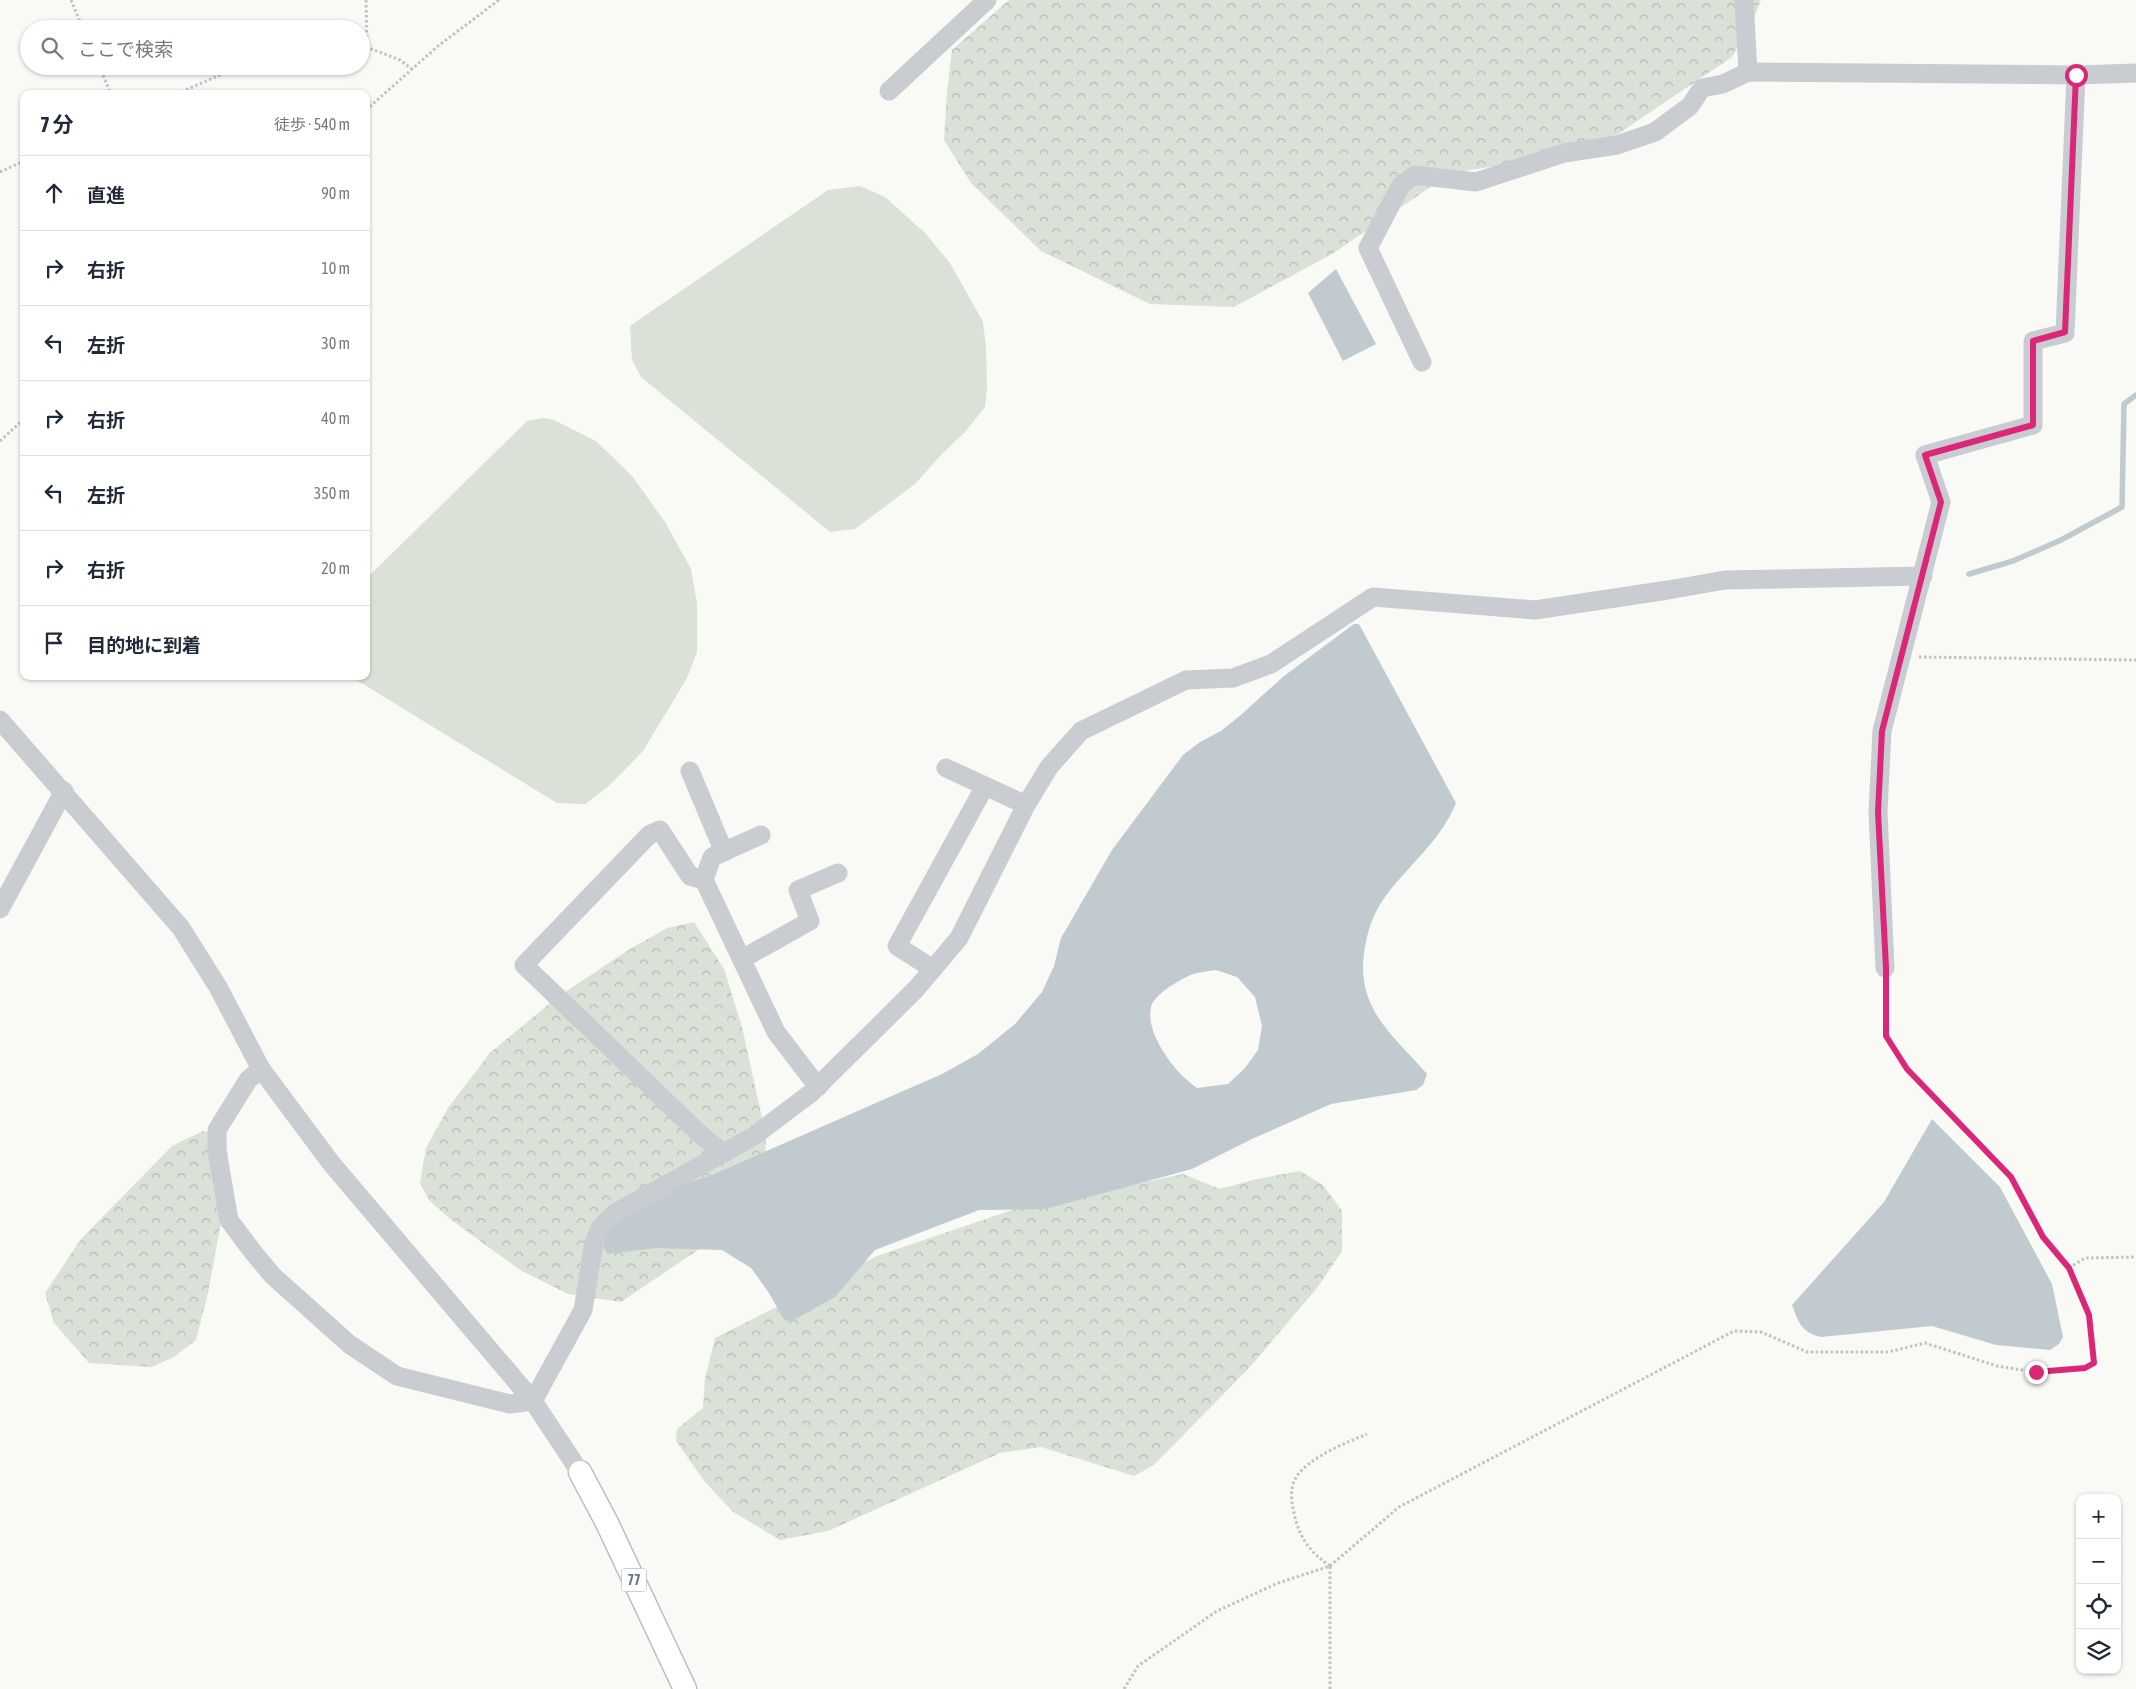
<!DOCTYPE html>
<html lang="ja">
<meta charset="utf-8">
<style>
:root{--surface:#fff;--page:#f6f6f7;--text:#1f2937;--muted:#747a83;--line:#e0e1e3}
body{margin:0;font-family:"Asap Condensed","Noto Sans JP",sans-serif;background:var(--page);color:var(--text)}
.controls{position:absolute;right:15px;bottom:15px;display:grid;overflow:hidden;border-radius:10px;box-shadow:0 1px 4px #0004}
.controls button{width:45px;height:45px;display:grid;place-items:center;padding:0;border:0;border-bottom:1px solid var(--line);background:var(--surface);color:var(--text);font:25px sans-serif}
.stop{position:absolute;width:15px;height:15px;margin:-11px;border:4px solid #db2777;border-radius:50%;background:#fff}
.stop.end{background:#db2777;border-color:#fff;box-shadow:0 1px 5px #0008}
.list{margin:0;padding:0;list-style:none}
h2{display:flex;justify-content:space-between;align-items:center;height:65px;margin:0;padding:0 20px;font-size:21px}
h2 small{font-size:16px;font-weight:400;color:var(--muted)}
.list li{display:grid;grid-template-columns:32px 1fr auto;gap:15px;align-items:center;box-sizing:border-box;height:75px;padding:0 20px;border-top:1px solid var(--line)}
.list b{display:block;font-size:19px;white-space:nowrap}
.list em{font-size:16px;font-style:normal;color:var(--muted)}
.icon{flex:none;width:28px;height:28px;fill:none;stroke:currentColor;stroke-width:2;stroke-linecap:round;stroke-linejoin:round}
.map{position:relative;flex:none;width:2136px;height:1689px;overflow:hidden}
.search{position:absolute;background:var(--surface);box-shadow:0 1px 4px #0004;left:20px;top:20px;width:350px;height:55px;display:flex;align-items:center;gap:12px;box-sizing:border-box;padding:0 18px;border-radius:28px;color:var(--muted);font-size:19px}
.panel{position:absolute;background:var(--surface);box-shadow:0 1px 4px #0004;left:20px;top:90px;width:350px;height:590px;border-radius:10px}
.map>svg:first-child{display:block}
.forest{fill:url(#forest-crowns)}
.pitch{fill:#dae1d7}
.water{fill:#c1cacf;fill-rule:evenodd}
.lines{fill:none;stroke-linecap:round;stroke-linejoin:round}
.stream{stroke:#c1cacf;stroke-width:5.5}
.major-casing{stroke:#babdc2;stroke-width:25}
.path{stroke:#c0c3c5;stroke-width:3;stroke-dasharray:2.5 2.5;stroke-linecap:butt}
.minor{stroke:#c9ccd0;stroke-width:19}
.major{stroke:#fff;stroke-width:22}
.route{stroke:#db2777;stroke-width:6}
.labels{text-anchor:middle;stroke-width:5;stroke-linejoin:round;paint-order:stroke}
.shield{fill:#fff;stroke:#959fac;stroke-width:1}
.shield-label{font-size:14px;font-weight:bold;fill:#677688}
</style>
<div class="map">
<svg width="2136" height="1689" viewBox="0 0 2136 1689">
<defs>
<pattern id="forest-crowns" width="20" height="18" patternUnits="userSpaceOnUse" patternTransform="scale(1.25)"><rect width="20" height="18" fill="#dae1d7"/><path d="M2 6a3 3 0 1 1 6 0M12 15a3 3 0 1 1 6 0" fill="none" stroke="#b5bbb4"/></pattern>
</defs>
<rect width="100%" height="100%" fill="#f9f9f6"/>
<!-- forest -->
<g class="forest">
<polygon points="1009,0 1761,0 1755,15 1732,57 1618,134 1571,154 1451,173 1332,254 1234,307 1150,304 1041,251 971,183 944,140 947,93 952,50"/>
<polygon points="694,922 724,969 742,1027 766,1136 764,1193 717,1237 621,1302 568,1294 520,1270 450,1219 429,1200 420,1183 426,1148 448,1108 490,1053 556,998 630,949 667,928"/>
<polygon points="203,1131 226,1137 229,1178 208,1293 196,1340 174,1357 152,1367 89,1363 54,1323 45,1293 81,1239 172,1146"/>
<polygon points="1300,1171 1323,1185 1342,1211 1342,1251 1317,1288 1249,1368 1154,1465 1134,1476 1041,1447 1000,1453 828,1531 780,1540 732,1511 705,1482 676,1441 677,1429 703,1408 705,1379 715,1338 877,1256 1012,1210 1183,1174 1220,1189 1257,1179"/>
</g>
<!-- pitch -->
<g class="pitch">
<polygon points="860,186 885,197 925,233 950,263 983,322 986,347 987,389 985,407 965,432 941,455 915,484 855,529 830,532 641,377 632,360 630,326 828,190"/>
<polygon points="543,418 554,420 596,441 632,476 665,522 691,569 697,603 697,652 687,678 643,751 610,785 585,804 557,803 350,676 366,676 366,579 527,421"/>
</g>
<!-- water -->
<g class="water">
<polygon points="1336,269 1376,344 1343,361 1308,293"/>
<path d="M1354,624H1359L1456,803C1440,842 1409,864 1385,897C1374,912 1368,929 1365,947C1354,1007 1391,1033 1427,1074L1423,1085L1416,1090L1331,1104L1252,1139L1192,1169L1045,1209L979,1210L875,1250L835,1297L790,1322L784,1320L769,1293L751,1268L722,1250L656,1248L608,1254C597,1244 610,1226 620,1218C634,1208 662,1194 678,1186C689,1182 701,1179 712,1175L942,1074L978,1054L1015,1024L1042,992L1054,966L1061,938L1112,850L1183,755L1200,742L1221,731L1242,714L1284,676ZM1216,970L1237,977L1255,997L1262,1026L1258,1050L1245,1068L1228,1084L1197,1088C1182,1077 1173,1067 1163,1051C1155,1038 1148,1023 1151,1007C1154,994 1181,979 1193,974C1200,972 1208,971 1216,970Z"/>
<path d="M1932,1119L2000,1187L2052,1284L2063,1337L2059,1344L2050,1350L1996,1345L1932,1326L1821,1337C1801,1332 1799,1323 1792,1305L1884,1202Z"/>
</g>
<g class="lines">
<!-- stream -->
<polyline class="stream" points="1969,574 2013,561 2061,540 2122,507 2124,404 2136,395"/>
<!-- major casing -->
<g class="major-casing">
<polyline id="major" points="580,1472 607,1523 685,1689"/>
</g>
<!-- path -->
<g class="path">
<polyline points="71,0 83,29"/>
<polyline points="366,0 367,47"/>
<polyline points="361,45 400,60 412,69"/>
<polyline points="99,66 111,94"/>
<polyline points="177,94 241,66"/>
<polyline points="366,110 438,46 499,0"/>
<polyline points="0,172 24,161"/>
<polyline points="0,441 24,419"/>
<polyline points="1919,657 2136,660"/>
<polyline points="2069,1268 2085,1258 2136,1257"/>
<path d="M1330,1566C1312,1554 1300,1539 1295,1517C1292,1505 1289,1491 1295,1479C1307,1458 1345,1443 1367,1434"/>
<polyline points="1124,1689 1138,1666 1217,1611 1278,1583 1330,1566 1399,1507 1734,1331 1761,1332 1807,1352 1888,1352 1925,1343 1997,1366 2035,1372 2085,1368 2094,1363 2089,1315 2069,1268 2043,1237 2011,1177 1907,1069 1886,1036 1886,986"/>
<polyline points="1330,1689 1330,1566"/>
</g>
<!-- minor -->
<g class="minor">
<polyline points="1744,0 1748,72"/>
<polyline points="889,91 987,0"/>
<polyline points="1422,362 1368,248 1401,185 1415,175 1476,182 1564,153 1617,145 1655,132 1690,106 1702,88 1723,84 1748,72 2076,75 2136,73"/>
<polyline points="0,720 181,928 218,987 261,1069 331,1163 533,1401 580,1472"/>
<polyline points="946,768 1026,805"/>
<polyline points="690,771 724,852"/>
<polyline points="761,835 712,857 704,880 776,1032 818,1087"/>
<polyline points="704,880 690,876 660,830 649,835 524,965 701,1135 723,1153"/>
<polyline points="0,909 64,791"/>
<polyline points="742,959 810,921 798,890 838,873"/>
<polyline points="1885,968 1878,812 1882,731 1941,502 1925,455 2033,425 2033,341 2065,333 2076,75"/>
<polyline points="933,969 897,946 985,786"/>
<polyline points="261,1069 248,1080 217,1130 217,1151 229,1220 253,1252 273,1276 349,1344 397,1376 510,1404 533,1401 583,1310 594,1243 600,1228 615,1213 754,1136 811,1093 916,989 959,938 1026,805 1049,767 1081,731 1186,680 1233,678 1271,664 1373,597 1535,610 1668,590 1725,580 1923,576"/>
</g>
<!-- major -->
<use href="#major" class="major"/>
</g>
<g class="lines">
<!-- route -->
<polyline class="route" points="2036,1372 2085,1368 2094,1363 2089,1315 2069,1268 2043,1237 2011,1177 1907,1069 1886,1036 1886,968 1878,812 1882,731 1941,502 1925,455 2033,425 2033,341 2065,332 2076,75"/>
</g>
<g class="labels">
<!-- shield labels -->
<rect class="shield" x="621.5" y="1568.5" width="25" height="23" rx="4"/>
<g class="shield-label">
<text x="634" y="1585">77</text>
</g>
</g>
</svg>
<div class="controls">
<button>+</button>
<button>−</button>
<button><svg class="icon" aria-label="locate" viewBox="0 0 24 24"><circle cx="12" cy="12" r="6"/><path d="M12 2v4M12 18v4M2 12h4M18 12h4"/></svg></button>
<button><svg class="icon" aria-label="layers" viewBox="0 0 24 24"><path d="M12 4l9 5-9 5-9-5zM3 14l9 5 9-5"/></svg></button>
</div>
<div class="stop" style="left:2076px;top:75px"></div>
<div class="stop end" style="left:2036px;top:1372px"></div>
<div class="search"><svg class="icon" aria-label="search" viewBox="0 0 24 24"><circle cx="10" cy="10" r="6"/><path d="M15 15l6 6"/></svg>ここで検索</div>
<section class="panel">
<h2>7 分<small>徒歩 · 540 m</small></h2>
<ul class="list">
<li><svg class="icon" aria-label="ahead" viewBox="0 0 24 24"><path d="M12 20V5M6 11l6-6 6 6"/></svg><div><b>直進</b></div><em>90 m</em></li>
<li><svg class="icon" aria-label="right" viewBox="0 0 24 24"><path d="M7 20v-9h11M14 6l5 5-5 5"/></svg><div><b>右折</b></div><em>10 m</em></li>
<li><svg class="icon" aria-label="left" viewBox="0 0 24 24"><path d="M17 20v-9H6M10 6l-5 5 5 5"/></svg><div><b>左折</b></div><em>30 m</em></li>
<li><svg class="icon" aria-label="right" viewBox="0 0 24 24"><path d="M7 20v-9h11M14 6l5 5-5 5"/></svg><div><b>右折</b></div><em>40 m</em></li>
<li><svg class="icon" aria-label="left" viewBox="0 0 24 24"><path d="M17 20v-9H6M10 6l-5 5 5 5"/></svg><div><b>左折</b></div><em>350 m</em></li>
<li><svg class="icon" aria-label="right" viewBox="0 0 24 24"><path d="M7 20v-9h11M14 6l5 5-5 5"/></svg><div><b>右折</b></div><em>20 m</em></li>
<li><svg class="icon" aria-label="arrive" viewBox="0 0 24 24"><path d="M6 21V4h12l-3 4 3 4H6"/></svg><div><b>目的地に到着</b></div></li>
</ul>
</section>
</div>
